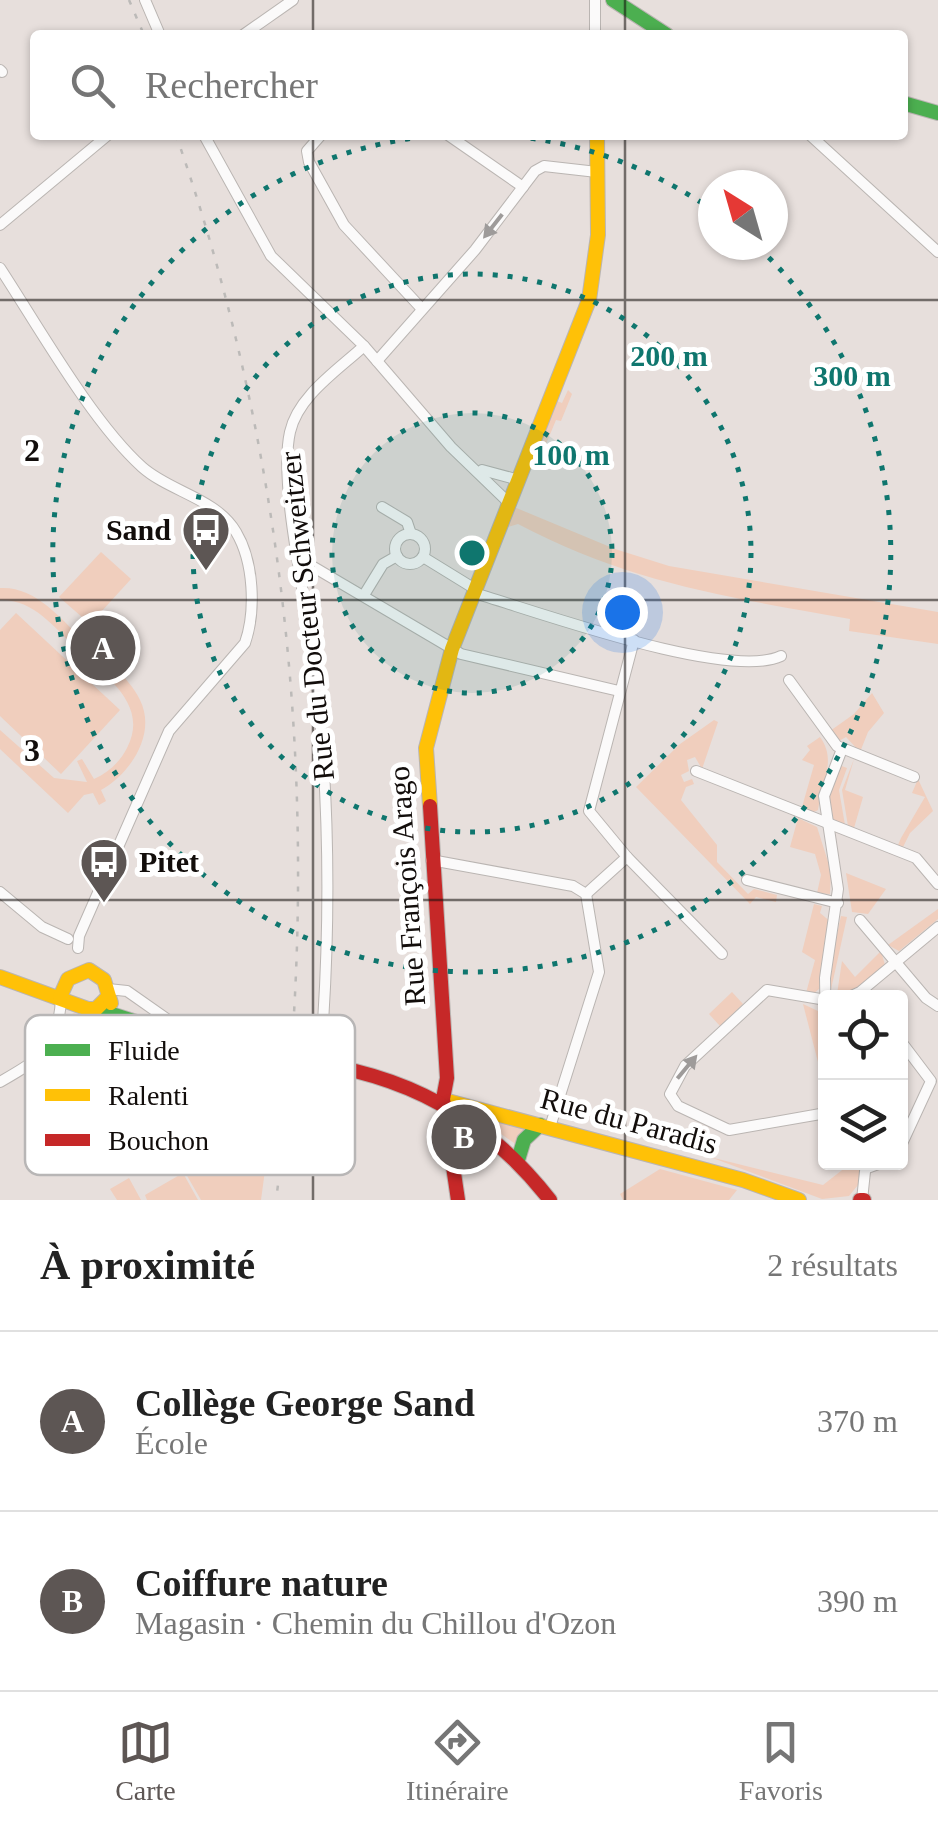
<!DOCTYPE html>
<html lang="fr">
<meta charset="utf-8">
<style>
:root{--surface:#fff;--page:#f2f2f2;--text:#222;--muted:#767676;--line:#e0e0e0;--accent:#5d5654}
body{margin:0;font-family:Georgia,serif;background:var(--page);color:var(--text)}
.controls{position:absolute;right:30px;bottom:30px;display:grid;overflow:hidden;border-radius:10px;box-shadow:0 2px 8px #0004}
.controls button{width:90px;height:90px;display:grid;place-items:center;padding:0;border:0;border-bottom:2px solid var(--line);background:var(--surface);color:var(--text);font:50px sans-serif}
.compass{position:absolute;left:698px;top:170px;width:90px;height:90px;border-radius:50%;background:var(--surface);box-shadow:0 2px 8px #0004;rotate:323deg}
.you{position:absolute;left:622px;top:612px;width:35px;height:35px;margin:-25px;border:8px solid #fff;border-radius:50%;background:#1a73e8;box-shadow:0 0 0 15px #1a73e833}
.badge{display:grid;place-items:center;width:65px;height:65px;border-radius:50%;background:var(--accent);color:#fff;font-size:32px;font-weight:700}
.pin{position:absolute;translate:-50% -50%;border:5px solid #fff;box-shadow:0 2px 10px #0006}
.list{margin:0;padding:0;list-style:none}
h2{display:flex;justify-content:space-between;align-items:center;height:130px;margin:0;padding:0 40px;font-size:42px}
h2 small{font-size:32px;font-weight:400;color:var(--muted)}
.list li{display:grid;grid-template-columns:65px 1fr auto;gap:30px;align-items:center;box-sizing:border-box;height:180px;padding:0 40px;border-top:2px solid var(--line)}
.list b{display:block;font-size:38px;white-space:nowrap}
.list p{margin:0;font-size:32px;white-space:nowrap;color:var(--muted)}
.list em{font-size:32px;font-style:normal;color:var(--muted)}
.icon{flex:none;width:55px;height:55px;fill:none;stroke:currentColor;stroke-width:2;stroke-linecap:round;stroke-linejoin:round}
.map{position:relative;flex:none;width:938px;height:1200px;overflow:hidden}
.search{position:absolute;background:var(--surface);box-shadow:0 2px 8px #0004;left:30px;right:30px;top:30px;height:110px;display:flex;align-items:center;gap:25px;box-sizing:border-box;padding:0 35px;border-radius:10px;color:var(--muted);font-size:38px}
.sheet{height:490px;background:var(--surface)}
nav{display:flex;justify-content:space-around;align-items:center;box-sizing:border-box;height:140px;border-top:2px solid var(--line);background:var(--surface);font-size:28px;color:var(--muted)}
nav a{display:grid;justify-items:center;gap:5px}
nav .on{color:var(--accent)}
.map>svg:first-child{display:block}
.green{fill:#f0cebd}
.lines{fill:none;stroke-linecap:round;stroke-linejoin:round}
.street-casing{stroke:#bab5b2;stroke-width:12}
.fast-casing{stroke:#bab5b2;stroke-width:16}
.slow-casing{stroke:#bab5b2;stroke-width:16}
.jam-casing{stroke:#bab5b2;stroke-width:16}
.street{stroke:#fbfafa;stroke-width:10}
.fast{stroke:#4caf50;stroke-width:14}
.slow{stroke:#ffc107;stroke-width:14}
.jam{stroke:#c62828;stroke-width:14}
.rail{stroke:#bcbab8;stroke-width:2.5;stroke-dasharray:5 10;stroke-linecap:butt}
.fast-bridge-casing{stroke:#bab5b2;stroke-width:18;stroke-linecap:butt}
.fast-bridge{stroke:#4caf50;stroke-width:15}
.oneway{fill:#9e9b9a}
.grid{fill:none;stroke:#120d0b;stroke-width:2.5;stroke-opacity:0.55}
.ring{fill:none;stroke:#0f766e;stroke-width:5;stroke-dasharray:5 10}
.labels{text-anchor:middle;stroke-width:10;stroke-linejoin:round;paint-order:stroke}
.poi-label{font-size:30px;font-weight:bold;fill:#120d0b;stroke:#fff;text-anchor:end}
.street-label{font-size:30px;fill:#120d0b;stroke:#fff}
.key{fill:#fff;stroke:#b8b6b6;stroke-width:2.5}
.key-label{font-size:28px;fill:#120d0b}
.grid-label{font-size:32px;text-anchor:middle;font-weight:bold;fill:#120d0b;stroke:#fff;stroke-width:10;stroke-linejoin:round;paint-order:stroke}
.centre{fill:#0f766e;stroke:#fff;stroke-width:5}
.ring-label{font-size:30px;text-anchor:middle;font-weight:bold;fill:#0f766e;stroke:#fff;stroke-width:10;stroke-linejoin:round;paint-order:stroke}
</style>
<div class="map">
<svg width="938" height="1200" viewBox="0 0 938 1200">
<rect width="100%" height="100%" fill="#e7dfdc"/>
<!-- green -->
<g class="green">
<polygon points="568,390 572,394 561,421 556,420 536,468 531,466 557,401 562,403"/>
<path d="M514,507L615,549L669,566L938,612V644L849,631L850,619C727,597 630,583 518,524L505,528Z"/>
<polygon points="101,552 131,579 90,624 59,597"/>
<path d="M0,588C35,586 59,617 82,639C101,657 129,676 140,700C157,734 130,774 101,790L106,801L99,805L93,793L84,795L68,813L0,749V730L54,778L87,782L77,761L82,759L94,779C108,773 120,762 127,748C150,704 104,675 76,648C54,627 33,599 0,600Z"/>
<polygon points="16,613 120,710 61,774 0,716 0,630"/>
<polygon points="872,693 884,713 868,732 860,752 846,737 839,741 830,731 854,714"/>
<polygon points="714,720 718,722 702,769 695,757 687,760 689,771 681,775 684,782 692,779 694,784 686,787 681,800 717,845 717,862 748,894 754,889 777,895 776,902 756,897 750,904 636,787 680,744"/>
<path d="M820,737C837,760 822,782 818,810L812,813L802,807L814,765L802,760L810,750L807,746Z"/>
<polygon points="854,759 845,790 863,797 854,828 848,826 842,790"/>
<polygon points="839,765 847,768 839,790 845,825 832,820 829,792"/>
<polygon points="918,779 933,811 910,833 903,847 898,845 901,838 925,797 912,793"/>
<polygon points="798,818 817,827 831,871 830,894 817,893 821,875 815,854 790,847"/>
<polygon points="846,873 886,889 868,914 852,912"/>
<polygon points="814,904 822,906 820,913 831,922 819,989 813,994 806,993 815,960 802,952"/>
<polygon points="938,909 938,919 899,951 888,945"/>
<polygon points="841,916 847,917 830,994 831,961"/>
<polygon points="881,951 885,965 855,989 837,994 842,961 855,977"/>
<polygon points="732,992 743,1004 720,1026 709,1014"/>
<polygon points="803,1004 818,1011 825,1089"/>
<polygon points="74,1013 136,1032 147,1044 185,1063 213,1098 268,1148 261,1200 201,1200 171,1148 185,1140 166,1087 148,1055 107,1055 97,1027 66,1017"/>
<polygon points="495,1120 525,1129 517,1145 491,1127"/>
<polygon points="710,1157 823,1185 846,1167 845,1163 861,1163 858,1185 849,1196 822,1199"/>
<polygon points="660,1169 737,1190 729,1200 623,1200 620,1194"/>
<polygon points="183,1173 198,1200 147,1200 145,1195"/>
<polygon points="129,1178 141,1200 117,1200 110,1189"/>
</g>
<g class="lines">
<!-- street casing -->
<g class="street-casing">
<g id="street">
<polyline points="145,0 160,35"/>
<polyline points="243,35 293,0"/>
<polyline points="595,35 595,0"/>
<polyline points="0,70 2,72"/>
<path d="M204,135L271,256L364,346C338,370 298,396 290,432C278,485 308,608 315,667C330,798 331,931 320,1063"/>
<polyline points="321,135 307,151 309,162 344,225 422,309"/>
<polyline points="448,135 523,187"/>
<polyline points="810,135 938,252"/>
<polyline points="0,225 108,135"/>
<path d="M0,268C38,326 92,422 142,467C170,492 216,498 236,532C254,562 256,611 245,643L169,731L79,936L78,948"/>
<polyline points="364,346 451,447 509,503"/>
<polyline points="377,361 475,250 535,171 544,166 597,172"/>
<polyline points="482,470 519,480"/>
<polyline points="382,507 407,522 411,534"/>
<circle cx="410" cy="549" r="15"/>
<polyline points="423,557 475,589"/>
<polyline points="300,559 461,654 619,691"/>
<path d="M474,593C536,611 728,681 781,656"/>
<polyline points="364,595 383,564 397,556"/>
<polyline points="789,680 837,746 914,777"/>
<polyline points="696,771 916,858 938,884"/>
<polyline points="627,857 722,954"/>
<polyline points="431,860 573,886 586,894 599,972 550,1127"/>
<polyline points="747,880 838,903"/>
<polyline points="0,892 42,927 68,939"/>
<polyline points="586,894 627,857 589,811 634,640"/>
<polyline points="860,920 926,998 938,1006"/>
<polyline points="108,989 127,991 174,1024 190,1023"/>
<polyline points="847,998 860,992 938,927"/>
<polyline points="826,1000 767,990 685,1066 670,1094 678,1106 729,1130 826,1113"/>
<polyline points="826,1036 825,978 838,889 824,796 842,749"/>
<polyline points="900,1040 931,1081 900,1148"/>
<path d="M0,1082C40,1059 59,1048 61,998"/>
<polyline points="867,1168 884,1162"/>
<polyline points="862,1200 866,1162"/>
</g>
</g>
<!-- fast casing -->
<g class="fast-casing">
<g id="fast">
<polyline points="613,0 667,35"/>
<polyline points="903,103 938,113"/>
<polyline points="96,1009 202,1043 288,1060"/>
<polyline points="518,1160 524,1140 540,1125"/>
</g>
</g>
<!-- slow casing -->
<g class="slow-casing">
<g id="slow">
<polyline points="430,806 426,748 452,649 589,300 598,235 597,135"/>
<polyline points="0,977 88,1009 96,1009 108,997"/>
<polyline points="60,997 68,979 89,970 104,980 111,1003"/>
<polyline points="444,1100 743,1180 799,1200"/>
</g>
</g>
<!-- jam casing -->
<g class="jam-casing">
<g id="jam">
<polyline points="430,806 447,1078 443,1099 458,1200"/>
<path d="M299,1061C405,1073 484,1116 550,1200"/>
<polyline points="860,1200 864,1200"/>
</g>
</g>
<!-- street -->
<use href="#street" class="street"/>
<!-- fast -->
<use href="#fast" class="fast"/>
<!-- slow -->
<use href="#slow" class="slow"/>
<!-- jam -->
<use href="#jam" class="jam"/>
<!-- rail -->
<g class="rail">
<polyline points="129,0 144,35"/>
<path d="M176,135C295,475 324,844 276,1200"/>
</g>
<!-- fast-bridge casing -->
<g class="fast-bridge-casing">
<polyline id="fast-bridge" points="288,1060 299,1061"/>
</g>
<!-- fast-bridge -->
<use href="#fast-bridge" class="fast-bridge"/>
</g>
<!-- one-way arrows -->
<defs><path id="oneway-solid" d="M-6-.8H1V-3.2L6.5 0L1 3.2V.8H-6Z" transform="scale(2.5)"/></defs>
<g class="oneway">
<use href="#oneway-solid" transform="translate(493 226) rotate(128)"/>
<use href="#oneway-solid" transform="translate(687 1067) rotate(-50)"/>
</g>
<!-- grid -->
<path class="grid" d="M313,0V35M625,0V35M313,135V1200M625,135V1200M0,300H938M0,600H938M0,900H938"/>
<!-- distance rings -->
<circle cx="472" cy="553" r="140" fill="#0f766e" fill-opacity=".12"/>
<g class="ring">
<circle cx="472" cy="553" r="140"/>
<circle cx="472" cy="553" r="279"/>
<path d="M501 135A419 419 0 0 1 712 210M758 247A419 419 0 1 1 443 135"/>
</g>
<!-- icons -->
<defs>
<g id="bus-pin" transform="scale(2.5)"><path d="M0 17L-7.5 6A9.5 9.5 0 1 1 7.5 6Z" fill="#5d5654" stroke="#fff"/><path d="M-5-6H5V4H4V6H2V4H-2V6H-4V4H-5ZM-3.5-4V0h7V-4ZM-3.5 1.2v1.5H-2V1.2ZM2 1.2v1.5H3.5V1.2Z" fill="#fff"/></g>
</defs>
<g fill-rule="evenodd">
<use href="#bus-pin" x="206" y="530"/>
<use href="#bus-pin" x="104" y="862"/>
</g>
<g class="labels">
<!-- poi labels -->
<g class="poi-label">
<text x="171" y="540">Sand</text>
<text x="139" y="872" text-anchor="start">Pitet</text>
</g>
<!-- street labels -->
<g class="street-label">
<text transform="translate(307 616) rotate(-96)" y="10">Rue du Docteur Schweitzer</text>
<text transform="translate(407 886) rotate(-94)" y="10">Rue François Arago</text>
<text transform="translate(629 1121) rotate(15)" y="10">Rue du Paradis</text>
</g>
</g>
<!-- legend -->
<rect x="25" y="1015" width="330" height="160" rx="15" class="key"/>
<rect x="45" y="1044" width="45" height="12" fill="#4caf50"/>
<rect x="45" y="1089" width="45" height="12" fill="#ffc107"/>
<rect x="45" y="1134" width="45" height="12" fill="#c62828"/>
<g class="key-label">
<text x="108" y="1060">Fluide</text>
<text x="108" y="1105">Ralenti</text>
<text x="108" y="1150">Bouchon</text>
</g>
<g class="grid-label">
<text x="32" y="461">2</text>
<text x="32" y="761">3</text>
</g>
<circle cx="472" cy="553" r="15" class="centre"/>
<g class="ring-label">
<text x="669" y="366">200 m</text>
<text x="852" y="386">300 m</text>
<text x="571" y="465">100 m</text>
</g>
</svg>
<div class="controls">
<button><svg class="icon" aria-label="locate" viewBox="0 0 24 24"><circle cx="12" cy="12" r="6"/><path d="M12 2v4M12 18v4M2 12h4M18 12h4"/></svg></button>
<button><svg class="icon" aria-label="layers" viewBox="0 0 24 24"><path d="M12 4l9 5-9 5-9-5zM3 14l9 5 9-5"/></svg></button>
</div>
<svg class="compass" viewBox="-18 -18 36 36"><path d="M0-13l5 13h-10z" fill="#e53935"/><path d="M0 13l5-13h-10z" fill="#767676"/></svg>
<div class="you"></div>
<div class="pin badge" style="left:103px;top:648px">A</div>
<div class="pin badge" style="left:464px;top:1137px">B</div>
<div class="search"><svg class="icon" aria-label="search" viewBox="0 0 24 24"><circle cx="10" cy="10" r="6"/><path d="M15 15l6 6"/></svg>Rechercher</div>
</div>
<section class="sheet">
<h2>À proximité<small>2 résultats</small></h2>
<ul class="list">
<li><span class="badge">A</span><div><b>Collège George Sand</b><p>École</p></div><em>370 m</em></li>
<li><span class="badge">B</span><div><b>Coiffure nature</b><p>Magasin · Chemin du Chillou d'Ozon</p></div><em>390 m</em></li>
</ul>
</section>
<nav>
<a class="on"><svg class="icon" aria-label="map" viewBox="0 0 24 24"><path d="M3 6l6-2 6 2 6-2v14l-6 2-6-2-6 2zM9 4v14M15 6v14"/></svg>Carte</a>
<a><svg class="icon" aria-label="directions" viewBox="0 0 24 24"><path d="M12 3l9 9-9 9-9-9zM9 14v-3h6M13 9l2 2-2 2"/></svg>Itinéraire</a>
<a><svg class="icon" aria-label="saved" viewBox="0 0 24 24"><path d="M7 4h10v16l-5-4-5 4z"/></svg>Favoris</a>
</nav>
